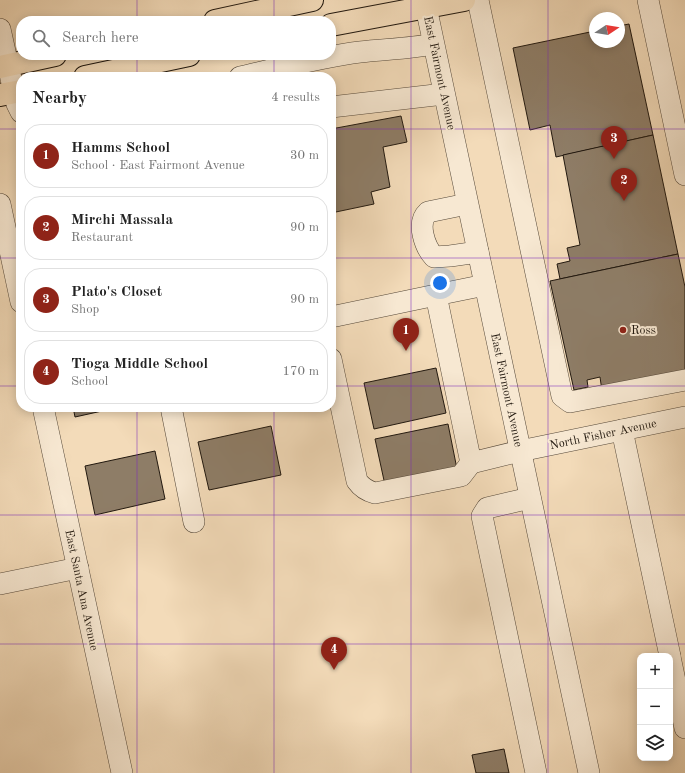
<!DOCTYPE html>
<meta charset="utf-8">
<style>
:root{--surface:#fff;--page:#f2f2f2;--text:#222;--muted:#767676;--line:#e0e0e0;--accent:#8f2418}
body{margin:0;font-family:"Old Standard TT",serif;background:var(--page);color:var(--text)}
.controls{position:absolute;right:12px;bottom:12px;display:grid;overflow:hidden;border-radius:8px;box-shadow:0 2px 10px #0003}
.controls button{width:36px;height:36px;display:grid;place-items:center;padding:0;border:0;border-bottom:1px solid var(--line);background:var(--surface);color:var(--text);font:20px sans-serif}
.compass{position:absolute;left:589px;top:12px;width:36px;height:36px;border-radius:50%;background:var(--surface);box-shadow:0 2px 10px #0003;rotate:78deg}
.you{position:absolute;left:440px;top:283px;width:14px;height:14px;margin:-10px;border:3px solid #fff;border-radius:50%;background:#1a73e8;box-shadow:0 0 0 6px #1a73e833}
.badge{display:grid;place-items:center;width:26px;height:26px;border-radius:50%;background:var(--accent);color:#fff;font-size:13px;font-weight:700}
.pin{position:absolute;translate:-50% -33px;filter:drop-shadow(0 1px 2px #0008)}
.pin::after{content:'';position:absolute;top:21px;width:14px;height:12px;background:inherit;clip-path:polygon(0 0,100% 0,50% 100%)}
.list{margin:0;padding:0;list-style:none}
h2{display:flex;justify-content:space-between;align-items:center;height:52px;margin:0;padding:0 16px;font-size:17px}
h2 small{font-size:13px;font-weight:400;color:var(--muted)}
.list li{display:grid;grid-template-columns:26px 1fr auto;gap:12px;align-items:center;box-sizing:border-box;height:64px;margin:0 8px 8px;padding:0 8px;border:1px solid var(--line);border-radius:16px}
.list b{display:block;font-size:15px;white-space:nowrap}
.list p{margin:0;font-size:13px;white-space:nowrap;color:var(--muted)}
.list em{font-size:13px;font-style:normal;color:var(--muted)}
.icon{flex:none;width:22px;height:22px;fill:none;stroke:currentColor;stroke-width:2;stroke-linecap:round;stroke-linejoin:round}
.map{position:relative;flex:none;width:685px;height:773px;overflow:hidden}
.search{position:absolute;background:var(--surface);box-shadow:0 2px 10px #0003;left:16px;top:16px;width:320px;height:44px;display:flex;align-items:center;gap:10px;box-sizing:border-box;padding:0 14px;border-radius:16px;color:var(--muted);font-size:15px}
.panel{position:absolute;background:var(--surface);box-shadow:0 2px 10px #0003;left:16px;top:72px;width:320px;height:340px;border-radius:16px}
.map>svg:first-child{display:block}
.building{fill:#8e7d67;stroke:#21180f}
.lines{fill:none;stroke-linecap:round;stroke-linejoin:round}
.minor-casing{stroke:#56493a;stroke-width:22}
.major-casing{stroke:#21180f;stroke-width:24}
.minor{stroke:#f7e8d2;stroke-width:21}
.major{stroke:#f3dbb9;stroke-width:22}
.grid{fill:none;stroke:#7b2cbf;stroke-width:1;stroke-opacity:0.55}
.poi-dot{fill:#8f2418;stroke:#f7e8d2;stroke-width:1.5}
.labels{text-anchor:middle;stroke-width:4;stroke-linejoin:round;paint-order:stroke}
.street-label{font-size:12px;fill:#21180f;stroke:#f7e8d2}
.poi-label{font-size:12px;fill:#21180f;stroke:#f7e8d2;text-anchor:start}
</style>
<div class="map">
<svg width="685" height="773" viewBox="0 0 685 773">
<rect width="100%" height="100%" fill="#f3dbb9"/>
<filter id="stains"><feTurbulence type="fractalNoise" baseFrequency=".005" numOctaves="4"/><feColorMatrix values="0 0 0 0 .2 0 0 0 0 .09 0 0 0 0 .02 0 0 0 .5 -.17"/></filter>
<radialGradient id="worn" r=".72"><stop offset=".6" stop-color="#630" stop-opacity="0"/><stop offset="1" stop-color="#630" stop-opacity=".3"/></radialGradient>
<!-- building -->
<g class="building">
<polygon points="629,24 653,135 556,157 550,125 530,130 513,48 595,31 595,42 619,42 619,26"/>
<polygon points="401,116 407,142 383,147 390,187 371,192 374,204 331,213 331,129"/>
<polygon points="653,135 678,254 560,279 557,264 570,261 567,248 580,245 563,155"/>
<polygon points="678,254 685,287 685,374 602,391 600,377 587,380 588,387 574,390 550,281"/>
<polygon points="436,368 446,413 374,429 364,383"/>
<polygon points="73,407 120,407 75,417"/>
<polygon points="448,424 457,469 385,485 375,439"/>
<polygon points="271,426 281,475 209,490 198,442"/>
<polygon points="155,451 165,499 95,515 85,466"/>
<polygon points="504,749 509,773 476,773 472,755"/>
</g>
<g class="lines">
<!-- minor casing -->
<g class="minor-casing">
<g id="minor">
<polyline points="478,0 562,396 570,402 685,380"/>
<polyline points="648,0 685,175"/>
<polyline points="426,7 589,773"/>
<polyline points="0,29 14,92 17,104 21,112"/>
<path d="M240,77C280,68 320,57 360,52C385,49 409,49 433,44"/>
<polyline points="331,107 444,94"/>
<polyline points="0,204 21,302"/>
<path d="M467,204L428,212C416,223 425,247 434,257L450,256L478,252"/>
<polyline points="485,285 436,295 471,463 520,451 685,417"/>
<polyline points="331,317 436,295"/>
<path d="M331,359L357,481C362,488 367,491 375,493L461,476L471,463"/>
<polyline points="43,407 122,773"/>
<polyline points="171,407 194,522"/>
<polyline points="622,430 670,656"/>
<polyline points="530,498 487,508 482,516 536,773"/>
<polyline points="0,584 78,568"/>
<polyline points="670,657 685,728"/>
</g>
</g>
<!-- major casing -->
<g class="major-casing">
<g id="major">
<polyline points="215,21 312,0"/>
<polyline points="331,25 464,0"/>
<polyline points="0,67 55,55"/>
<polyline points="85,77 189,55"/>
<polyline points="0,95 21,91"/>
</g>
</g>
<!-- minor -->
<use href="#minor" class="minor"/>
<!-- major -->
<use href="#major" class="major"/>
</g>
<!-- grid -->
<path class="grid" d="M137,0V21M274,0V21M411,0V773M548,0V773M137,55V77M274,55V77M0,129H21M331,129H685M0,258H21M331,258H685M0,386H21M331,386H685M137,407V773M274,407V773M0,515H685M0,644H685"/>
<!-- markers -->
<circle class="poi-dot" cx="623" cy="330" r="4"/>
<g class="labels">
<!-- street labels -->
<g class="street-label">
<text transform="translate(440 73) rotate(78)" y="4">East Fairmont Avenue</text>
<text transform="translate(507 390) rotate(78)" y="4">East Fairmont Avenue</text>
<text transform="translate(603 434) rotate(-12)" y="4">North Fisher Avenue</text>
<text transform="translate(82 590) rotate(78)" y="4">East Santa Ana Avenue</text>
</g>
<!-- poi labels -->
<g class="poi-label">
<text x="631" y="334">Ross</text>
</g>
</g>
<rect width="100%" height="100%" filter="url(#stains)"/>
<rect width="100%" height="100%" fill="url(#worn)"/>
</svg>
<div class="controls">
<button>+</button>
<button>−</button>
<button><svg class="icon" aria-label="layers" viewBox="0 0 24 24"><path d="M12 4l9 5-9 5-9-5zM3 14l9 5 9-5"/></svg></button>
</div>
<svg class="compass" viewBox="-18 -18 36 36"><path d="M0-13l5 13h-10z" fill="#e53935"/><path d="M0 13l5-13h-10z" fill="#767676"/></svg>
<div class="you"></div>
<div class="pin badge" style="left:406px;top:351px">1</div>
<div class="pin badge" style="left:624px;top:201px">2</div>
<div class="pin badge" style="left:614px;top:159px">3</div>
<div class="pin badge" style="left:334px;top:670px">4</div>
<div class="search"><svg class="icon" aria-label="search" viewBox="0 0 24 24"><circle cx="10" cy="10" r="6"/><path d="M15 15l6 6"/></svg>Search here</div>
<section class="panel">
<h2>Nearby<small>4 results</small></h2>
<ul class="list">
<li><span class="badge">1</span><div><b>Hamms School</b><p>School · East Fairmont Avenue</p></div><em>30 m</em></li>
<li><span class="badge">2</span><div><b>Mirchi Massala</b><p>Restaurant</p></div><em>90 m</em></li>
<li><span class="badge">3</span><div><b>Plato's Closet</b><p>Shop</p></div><em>90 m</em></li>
<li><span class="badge">4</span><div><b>Tioga Middle School</b><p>School</p></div><em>170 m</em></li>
</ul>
</section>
</div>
